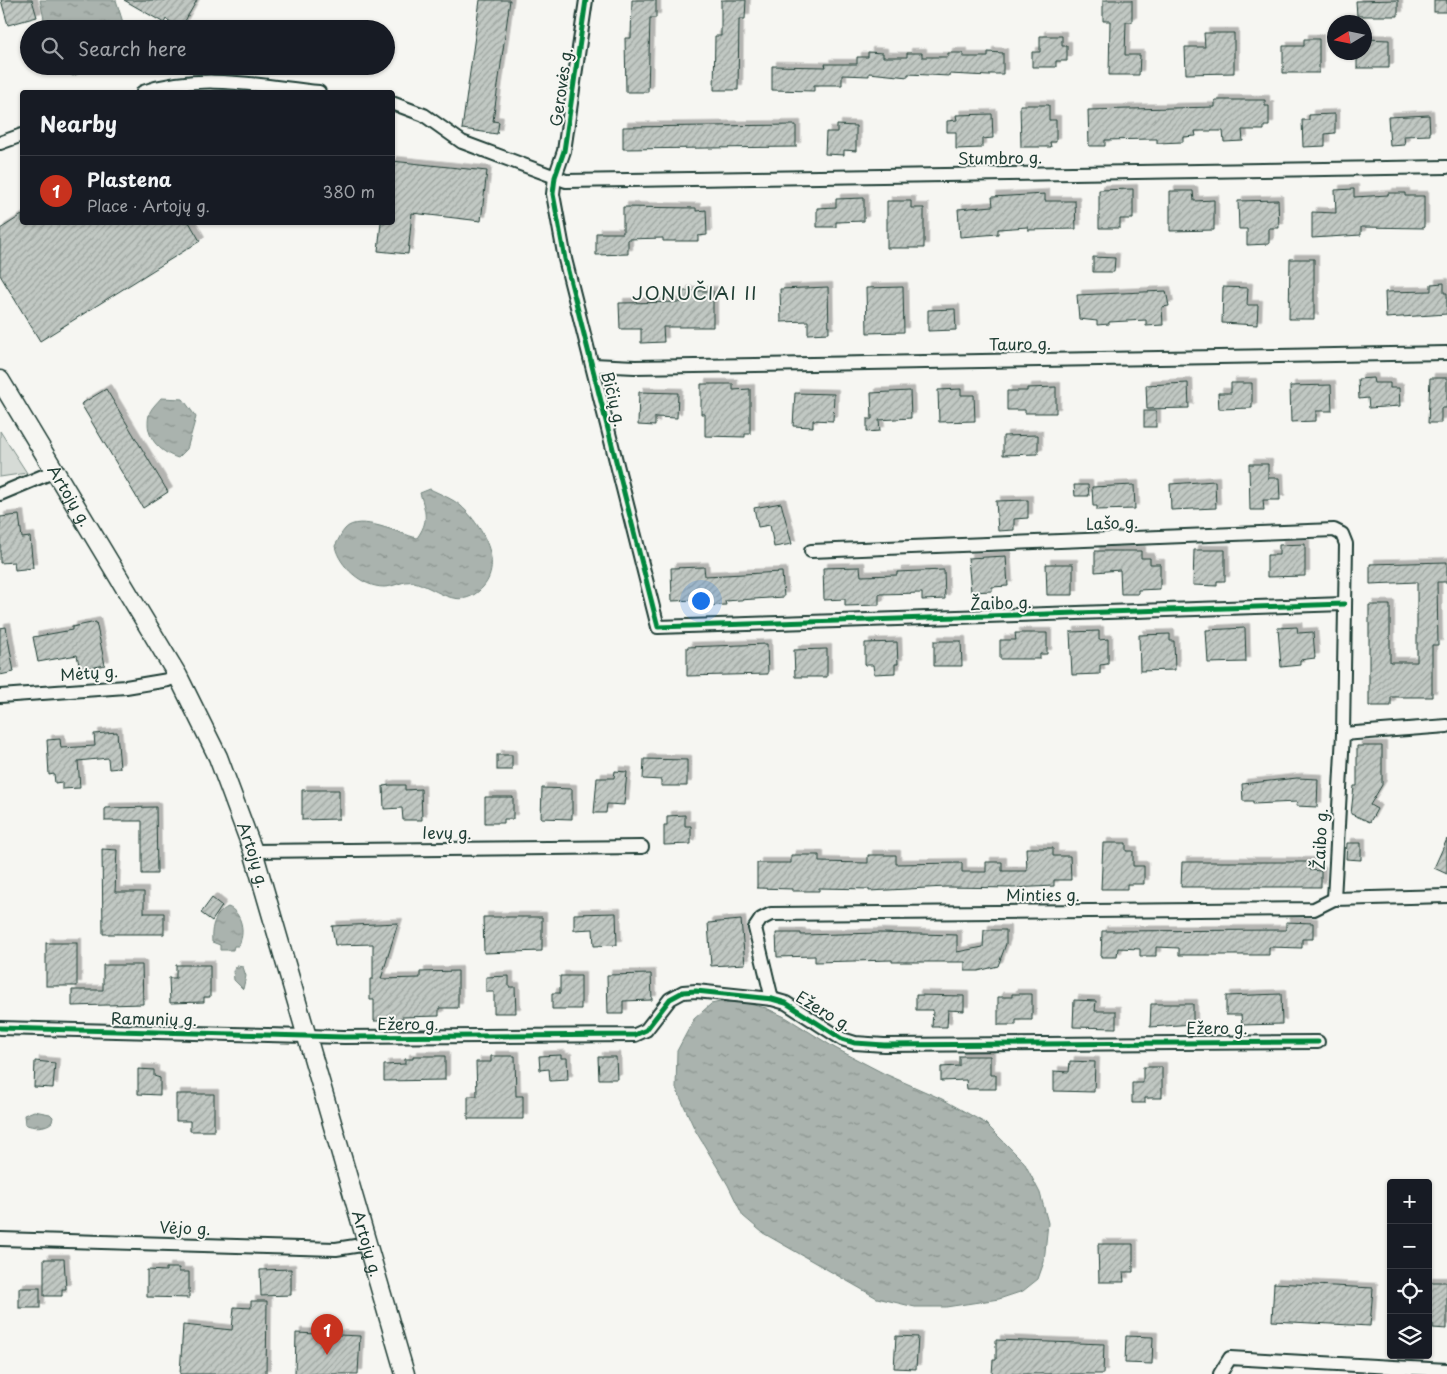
<!DOCTYPE html>
<meta charset="utf-8">
<style>
:root{--surface:#171b24;--page:#20242c;--text:#f1f3f6;--muted:#9ea1a6;--line:#363941;--accent:#c8321e}
body{margin:0;font-family:"Playpen Sans",sans-serif;background:var(--page);color:var(--text)}
.controls{position:absolute;right:15px;bottom:15px;display:grid;overflow:hidden;border-radius:5px;box-shadow:0 1px 4px #0004}
.controls button{width:45px;height:45px;display:grid;place-items:center;padding:0;border:0;border-bottom:1px solid var(--line);background:var(--surface);color:var(--text);font:25px sans-serif}
.compass{position:absolute;left:1327px;top:15px;width:45px;height:45px;border-radius:50%;background:var(--surface);box-shadow:0 1px 4px #0004;rotate:260deg}
.you{position:absolute;left:700px;top:600px;width:18px;height:18px;margin:-12px;border:4px solid #fff;border-radius:50%;background:#1a73e8;box-shadow:0 0 0 8px #1a73e833}
.badge{display:grid;place-items:center;width:32px;height:32px;border-radius:50%;background:var(--accent);color:#fff;font-size:16px;font-weight:700}
.pin{position:absolute;translate:-50% -41px;filter:drop-shadow(0 1px 2px #0008)}
.pin::after{content:'';position:absolute;top:26px;width:18px;height:15px;background:inherit;clip-path:polygon(0 0,100% 0,50% 100%)}
.list{margin:0;padding:0;list-style:none}
h2{display:flex;justify-content:space-between;align-items:center;height:65px;margin:0;padding:0 20px;font-size:21px}
h2 small{font-size:16px;font-weight:400;color:var(--muted)}
.list li{display:grid;grid-template-columns:32px 1fr auto;gap:15px;align-items:center;box-sizing:border-box;height:70px;padding:0 20px;border-top:1px solid var(--line)}
.list b{display:block;font-size:19px;white-space:nowrap}
.list p{margin:0;font-size:16px;white-space:nowrap;color:var(--muted)}
.list em{font-size:16px;font-style:normal;color:var(--muted)}
.icon{flex:none;width:28px;height:28px;fill:none;stroke:currentColor;stroke-width:2;stroke-linecap:round;stroke-linejoin:round}
.map{position:relative;flex:none;width:1447px;height:1374px;overflow:hidden}
.search{position:absolute;background:var(--surface);box-shadow:0 1px 4px #0004;left:20px;top:20px;width:375px;height:55px;display:flex;align-items:center;gap:12px;box-sizing:border-box;padding:0 18px;border-radius:28px;color:var(--muted);font-size:19px}
.panel{position:absolute;background:var(--surface);box-shadow:0 1px 4px #0004;left:20px;top:90px;width:375px;height:135px;border-radius:5px}
.map>svg:first-child{display:block}
.green{fill:#d6dbd6;stroke:#7a8c85}
.water{fill:url(#water-ripples);stroke:#72847d}
.building{fill:url(#building-hatch);stroke:#1f3d34;filter:url(#shadow)}
.lines{fill:none;stroke-linecap:round;stroke-linejoin:round}
.street-casing{stroke:#1f3d34;stroke-width:16}
.secondary-casing{stroke:#1f3d34;stroke-width:21}
.street{stroke:#f6f6f2;stroke-width:12}
.secondary{stroke:#f6f6f2;stroke-width:18}
.cycleway-casing{stroke:#f6f6f2;stroke-width:8}
.cycleway{stroke:#00873e;stroke-width:5}
.labels{text-anchor:middle;stroke-width:4;stroke-linejoin:round;paint-order:stroke}
.street-label{font-size:16px;fill:#1f3d34;stroke:#f6f6f2}
.quarter-label{font-size:19px;letter-spacing:1px;fill:#1f3d34;stroke:#f6f6f2}
</style>
<div class="map">
<svg width="1447" height="1374" viewBox="0 0 1447 1374">
<defs>
<pattern id="water-ripples" width="26" height="14" patternUnits="userSpaceOnUse" patternTransform="scale(1.25)"><rect width="26" height="14" fill="#aab3ae"/><path d="M2 4q2-2 4 0t4 0M15 11q2-2 4 0t4 0" fill="none" stroke="#8a938e"/></pattern>
<pattern id="building-hatch" width="6" height="6" patternUnits="userSpaceOnUse" patternTransform="scale(1.25)"><rect width="6" height="6" fill="#c1c8c3"/><path d="M-1 1l2-2M0 6l6-6M5 7l2-2" fill="none" stroke="#9ca49f"/></pattern>
<filter id="shadow"><feDropShadow dx="4.5" dy="-4.5" stdDeviation="0" flood-color="#0004"/></filter>
</defs>
<rect width="100%" height="100%" fill="#f6f6f2"/>
<filter id="ink" filterUnits="userSpaceOnUse"><feTurbulence type="fractalNoise" baseFrequency=".02" numOctaves="2"/><feDisplacementMap in="SourceGraphic" scale="10" xChannelSelector="R" yChannelSelector="G"/><feConvolveMatrix kernelMatrix="1 2 1 2 8 2 1 2 1" color-interpolation-filters="sRGB"/></filter>
<g filter="url(#ink)">
<!-- green -->
<polygon class="green" points="0,431 27,473 0,477"/>
<!-- water -->
<g class="water">
<polygon points="40,0 116,0 125,29 46,29"/>
<polygon points="55,66 88,66 87,70 73,76"/>
<path d="M161,398L183,399L196,417L187,449L178,458C159,452 144,436 149,415C150,409 157,403 161,398Z"/>
<path d="M430,489C440,494 453,499 461,506C483,526 509,571 475,594C454,608 434,587 414,582C403,580 394,587 384,587C362,587 339,566 335,546C338,541 341,533 345,529C359,513 400,534 417,538C429,521 426,513 420,493Z"/>
<path d="M228,907C242,912 246,934 238,946H234L233,950H220V945L212,942C211,927 214,914 228,907Z"/>
<polygon points="237,966 243,967 246,976 243,989 234,980 233,971"/>
<polygon points="720,1002 745,1003 766,1008 787,1018 835,1048 883,1073 942,1099 985,1123 1024,1162 1040,1193 1048,1223 1044,1262 1038,1279 1023,1291 999,1299 946,1307 915,1307 877,1298 763,1233 743,1216 728,1185 695,1130 676,1088 677,1051 694,1019 711,1004"/>
<path d="M34,1111L50,1114L53,1117L52,1122C46,1128 32,1128 25,1124L24,1115Z"/>
</g>
<!-- building -->
<g class="building">
<polygon points="1,0 32,0 37,17 8,25"/>
<polygon points="124,0 197,0 181,28 166,19 164,23"/>
<polygon points="480,0 510,0 493,121 499,122 497,134 462,129"/>
<polygon points="632,0 656,0 656,18 650,18 648,92 626,92 625,38 631,38"/>
<polygon points="721,0 746,0 745,19 739,19 738,90 714,90 715,36 721,36"/>
<polygon points="1103,0 1132,0 1132,22 1126,22 1125,55 1140,55 1139,75 1109,75 1110,21 1103,21"/>
<polygon points="1398,0 1398,16 1357,16 1356,1"/>
<rect x="1434" y="0" width="13" height="12"/>
<polygon points="1204,33 1234,33 1234,73 1186,74 1185,47 1205,47"/>
<polygon points="1040,36 1062,36 1062,46 1067,46 1067,61 1056,61 1056,67 1032,67 1032,52 1040,52"/>
<polygon points="1304,39 1319,39 1319,73 1283,73 1283,46 1304,46"/>
<polygon points="1364,39 1389,40 1389,68 1357,68 1357,52 1364,52"/>
<polygon points="868,52 883,53 883,57 907,57 907,53 922,53 922,57 948,57 948,53 963,53 963,57 988,57 988,52 1003,53 1003,74 989,74 989,76 949,74 949,76 908,74 908,77 869,73 869,76 842,75 842,85 814,85 814,91 772,90 772,66 826,67 825,64 857,64 857,57 868,57"/>
<polygon points="1215,100 1265,100 1265,106 1269,106 1269,126 1264,126 1264,130 1242,130 1243,141 1224,142 1223,131 1195,131 1196,136 1183,137 1183,142 1157,143 1157,139 1151,139 1105,140 1105,146 1089,146 1088,110 1215,107"/>
<polygon points="1020,105 1049,105 1049,120 1056,120 1056,142 1050,142 1051,147 1021,147"/>
<polygon points="992,114 993,138 982,139 982,148 956,149 956,132 947,132 947,121 957,120 956,115"/>
<polygon points="1335,114 1335,133 1325,134 1325,146 1303,147 1302,120 1309,120 1309,115"/>
<polygon points="1429,115 1430,135 1404,136 1405,145 1390,146 1388,117"/>
<polygon points="796,125 796,147 623,149 623,127"/>
<polygon points="837,125 856,126 856,151 844,150 844,155 825,154 826,132 837,132"/>
<polygon points="392,161 487,171 481,221 412,213 408,254 378,251 381,222 392,222"/>
<polygon points="1133,189 1133,219 1120,219 1120,228 1099,228 1099,190"/>
<polygon points="1354,189 1354,197 1388,195 1388,193 1405,193 1405,196 1424,196 1424,228 1361,227 1361,235 1312,238 1312,212 1336,213 1335,190"/>
<polygon points="1170,191 1193,191 1194,201 1214,200 1214,230 1170,231"/>
<polygon points="1045,194 1045,201 1075,201 1076,229 1028,230 1028,227 998,229 998,234 960,237 958,209 993,206 992,197"/>
<polygon points="864,198 864,221 836,222 836,227 817,227 817,208 836,207 836,199"/>
<polygon points="1278,200 1279,228 1269,228 1269,244 1247,245 1247,229 1239,229 1238,201"/>
<polygon points="887,201 911,201 911,208 924,208 924,248 887,248"/>
<polygon points="623,207 696,208 696,211 706,210 707,235 698,236 698,241 663,241 663,238 628,239 628,254 596,255 596,233 623,233"/>
<polygon points="22,215 22,222 189,222 200,241 40,341 0,275 0,229"/>
<polygon points="1093,257 1115,258 1114,272 1093,272"/>
<polygon points="1290,259 1314,259 1314,319 1289,319"/>
<polygon points="1444,283 1444,293 1447,293 1447,314 1386,318 1385,292 1431,291 1431,284"/>
<polygon points="828,287 829,333 808,334 808,321 781,322 780,289"/>
<polygon points="903,287 904,332 867,333 866,288"/>
<polygon points="1223,287 1248,288 1247,305 1258,305 1257,325 1222,323"/>
<polygon points="683,291 713,291 713,327 663,327 664,342 641,343 641,329 620,329 619,303 683,302"/>
<polygon points="1166,291 1169,306 1162,307 1163,325 1146,326 1146,320 1109,322 1109,324 1097,325 1097,321 1079,319 1077,295"/>
<polygon points="955,309 956,330 928,331 928,310"/>
<polygon points="1373,378 1374,383 1390,383 1390,388 1399,388 1400,406 1369,408 1368,398 1359,399 1358,379"/>
<polygon points="1430,378 1447,378 1447,408 1441,408 1441,423 1428,423"/>
<polygon points="1188,383 1189,408 1147,409 1146,385"/>
<polygon points="1231,383 1252,383 1252,408 1219,409 1218,393 1231,393"/>
<polygon points="701,384 733,384 733,390 750,389 750,434 745,434 745,437 705,436 705,414 701,414"/>
<polygon points="1331,385 1332,411 1316,411 1316,421 1291,422 1290,386"/>
<polygon points="1056,387 1056,413 1025,413 1025,410 1007,410 1007,391 1027,391 1027,388"/>
<polygon points="106,389 168,492 143,508 81,404"/>
<polygon points="961,389 961,395 974,395 975,421 939,422 938,390"/>
<polygon points="910,391 911,418 879,420 880,431 867,432 867,419 872,419 871,393"/>
<polygon points="639,392 678,393 677,418 655,417 655,426 638,425"/>
<polygon points="795,393 834,394 833,421 813,420 813,427 793,426"/>
<rect x="1144" y="411" width="12" height="16"/>
<polygon points="1038,435 1038,454 1003,455 1003,436"/>
<polygon points="1249,464 1268,464 1268,478 1279,478 1280,500 1263,500 1264,510 1250,510"/>
<polygon points="1215,481 1216,508 1171,510 1170,484"/>
<polygon points="1074,485 1088,485 1089,496 1075,496"/>
<polygon points="1134,485 1135,509 1097,510 1097,506 1093,506 1092,487"/>
<polygon points="1028,500 1028,518 1014,519 1014,530 998,531 996,501"/>
<polygon points="781,503 792,544 774,547 770,525 758,527 754,508"/>
<polygon points="19,515 22,538 30,537 33,568 15,570 14,562 0,563 0,517"/>
<polygon points="1305,544 1305,576 1267,577 1267,555 1279,555 1279,545"/>
<polygon points="1194,550 1225,550 1225,581 1217,581 1217,586 1193,585"/>
<polygon points="1095,551 1141,551 1141,558 1150,558 1150,564 1160,564 1160,589 1138,590 1138,594 1121,594 1120,570 1095,572"/>
<polygon points="1006,556 1008,586 992,587 992,591 971,592 968,558"/>
<polygon points="1447,562 1447,582 1437,582 1438,645 1432,645 1432,697 1391,697 1391,706 1369,706 1369,605 1390,605 1390,662 1417,662 1417,582 1370,584 1370,564"/>
<polygon points="1046,564 1073,564 1073,595 1047,595"/>
<polygon points="704,567 705,576 782,572 784,597 725,601 726,605 697,606 697,600 672,601 671,568"/>
<polygon points="860,567 861,576 897,575 897,572 944,570 945,599 922,600 922,593 879,594 879,605 845,606 845,599 824,600 823,568"/>
<polygon points="96,622 105,665 80,670 77,655 38,662 33,637 72,630 72,627"/>
<polygon points="6,627 14,672 0,675 0,628"/>
<polygon points="1297,627 1298,633 1313,632 1315,658 1300,660 1300,665 1281,667 1278,628"/>
<polygon points="1245,628 1246,662 1208,663 1206,630"/>
<polygon points="1099,631 1099,640 1108,639 1108,664 1100,665 1100,674 1072,675 1070,632"/>
<polygon points="1015,633 1047,633 1047,654 1040,654 1040,659 1000,659 1000,640 1016,640"/>
<polygon points="1170,634 1170,641 1174,641 1175,670 1140,671 1139,635"/>
<polygon points="934,641 961,641 962,666 934,666"/>
<polygon points="897,642 898,664 895,664 895,673 874,674 873,665 865,665 865,643"/>
<polygon points="767,644 768,674 687,676 687,647"/>
<polygon points="827,649 827,677 795,677 794,650"/>
<polygon points="117,732 120,768 109,769 108,758 78,761 80,788 62,789 62,782 55,783 54,774 49,775 47,740 60,739 61,748 95,746 94,734"/>
<polygon points="1357,746 1382,746 1382,785 1370,805 1377,809 1370,822 1351,814 1354,786 1357,786"/>
<rect x="497" y="755" width="15" height="15"/>
<polygon points="644,759 687,760 687,786 661,786 661,780 643,779"/>
<polygon points="615,771 627,772 624,805 607,804 606,813 594,813 597,778 614,778"/>
<polygon points="1297,778 1318,779 1317,807 1296,806 1297,802 1253,804 1253,801 1243,801 1242,784"/>
<polygon points="390,785 405,785 405,790 421,789 422,820 403,820 402,808 384,809 383,786"/>
<polygon points="542,788 572,789 572,819 541,818"/>
<polygon points="302,790 339,790 339,819 302,820"/>
<polygon points="485,797 513,797 513,819 504,819 504,823 485,823"/>
<polygon points="156,807 157,874 142,874 142,821 105,821 105,808"/>
<polygon points="685,815 685,826 691,826 691,844 664,845 664,825 667,825 667,816"/>
<polygon points="1447,839 1447,874 1434,868"/>
<polygon points="1103,843 1126,843 1126,851 1133,851 1133,866 1144,866 1144,884 1127,884 1127,889 1101,889"/>
<polygon points="1347,843 1361,843 1361,860 1346,859"/>
<polygon points="1026,848 1053,848 1053,856 1070,856 1071,880 1054,880 1054,886 1013,888 946,887 869,891 869,889 819,888 819,891 792,891 792,889 757,888 757,863 791,863 791,855 819,855 819,862 868,863 868,855 896,855 896,864 962,863 962,872 986,872 986,862 1002,862 1002,871 1027,871"/>
<polygon points="102,849 117,850 115,892 144,892 144,913 164,913 164,934 103,934"/>
<polygon points="1182,862 1310,862 1310,870 1321,871 1321,887 1181,887"/>
<polygon points="212,898 222,906 212,921 201,913"/>
<polygon points="616,913 617,945 594,946 593,929 574,930 574,914"/>
<polygon points="483,917 542,917 542,951 484,953"/>
<polygon points="741,920 745,964 711,966 708,923"/>
<polygon points="1286,922 1313,923 1313,939 1302,939 1302,948 1269,947 1269,955 1179,955 1179,948 1156,947 1156,956 1140,956 1140,949 1118,948 1117,957 1101,957 1102,931 1286,930"/>
<polygon points="398,923 381,979 420,978 420,972 458,971 458,1008 439,1008 439,1016 402,1017 402,1021 374,1021 374,1000 370,1000 370,979 373,979 373,944 335,945 332,926"/>
<polygon points="984,930 1006,930 1006,944 998,966 978,971 965,971 965,962 892,962 892,960 815,962 815,956 777,957 776,933 801,933 801,935 880,933 957,935 957,952 983,947"/>
<rect x="46" y="943" width="31" height="43"/>
<polygon points="103,965 142,965 143,1004 72,1006 72,990 103,990"/>
<polygon points="176,965 210,965 210,997 204,997 204,1002 170,1003 169,978 176,978"/>
<polygon points="651,974 652,1000 623,1001 623,1014 608,1014 607,975"/>
<polygon points="509,976 509,987 515,987 516,1013 494,1013 494,992 486,992 486,977"/>
<polygon points="560,976 581,976 581,1009 552,1009 552,993 560,993"/>
<polygon points="1012,994 1032,994 1032,1020 1016,1020 1016,1025 998,1025 998,997 1012,997"/>
<polygon points="1281,994 1282,1024 1242,1025 1241,1015 1226,1015 1226,996"/>
<polygon points="916,995 964,996 964,1011 948,1010 947,1027 932,1027 933,1010 916,1010"/>
<polygon points="1074,1000 1096,1001 1095,1011 1116,1011 1116,1028 1073,1027"/>
<polygon points="1151,1004 1193,1004 1193,1024 1150,1027"/>
<polygon points="561,1055 561,1058 567,1058 568,1080 550,1081 549,1069 540,1070 539,1056"/>
<polygon points="413,1056 445,1056 445,1080 384,1081 384,1065 405,1064 405,1059 413,1059"/>
<polygon points="491,1056 515,1056 516,1096 523,1096 523,1119 468,1119 468,1096 477,1096 476,1062 491,1062"/>
<polygon points="959,1056 990,1056 990,1075 996,1075 996,1089 967,1089 966,1080 941,1081 941,1067 959,1066"/>
<polygon points="598,1057 616,1057 617,1079 599,1079"/>
<polygon points="35,1061 55,1063 53,1088 34,1087"/>
<polygon points="1070,1061 1095,1062 1094,1092 1054,1091 1054,1071 1069,1072"/>
<polygon points="1143,1067 1162,1067 1162,1098 1145,1098 1145,1103 1132,1103 1132,1083 1143,1083"/>
<polygon points="138,1069 154,1070 154,1076 160,1078 160,1095 138,1094"/>
<polygon points="176,1094 214,1094 214,1131 190,1131 190,1121 176,1121"/>
<polygon points="1098,1244 1133,1244 1133,1272 1123,1272 1124,1282 1099,1282"/>
<polygon points="44,1259 64,1259 66,1289 62,1289 62,1296 44,1296"/>
<polygon points="166,1268 179,1268 179,1272 189,1272 189,1298 147,1297 147,1270 166,1271"/>
<polygon points="291,1269 291,1295 261,1296 260,1270"/>
<polygon points="1428,1282 1447,1282 1447,1329 1433,1328 1433,1324 1428,1324"/>
<polygon points="1274,1283 1373,1288 1370,1326 1272,1321"/>
<rect x="19" y="1288" width="21" height="20"/>
<polygon points="251,1301 267,1301 266,1374 180,1374 183,1325 232,1330 234,1307 251,1308"/>
<polygon points="296,1333 360,1336 358,1374 295,1374"/>
<polygon points="896,1336 918,1337 916,1369 894,1368"/>
<polygon points="1126,1336 1153,1337 1152,1364 1125,1363"/>
<polygon points="996,1340 1104,1344 1103,1374 992,1374 993,1360 996,1360"/>
</g>
<g class="lines">
<!-- street casing -->
<g class="street-casing">
<g id="street">
<polyline points="586,0 564,151 555,177 553,194 565,259 658,627 1344,604"/>
<path d="M143,92C201,72 259,86 319,92"/>
<polyline points="392,103 424,115 462,142 566,181 1447,167"/>
<polyline points="0,143 22,135"/>
<polyline points="593,365 635,367 1447,353"/>
<polyline points="0,494 55,471"/>
<polyline points="811,551 1334,530 1342,534 1346,544 1343,734 1334,899 1447,896"/>
<polyline points="0,696 126,687 168,680 178,676"/>
<polyline points="1343,734 1447,726"/>
<polyline points="253,851 642,847"/>
<polyline points="772,999 755,928 761,919 771,914 1314,909 1334,899"/>
<polyline points="0,1028 344,1037 635,1035 646,1030 670,999 683,992 696,991 772,999 786,1003 842,1039 855,1043 884,1045 1318,1042"/>
<polyline points="0,1239 336,1249 368,1244"/>
<polyline points="1220,1374 1230,1358 1447,1370"/>
</g>
</g>
<!-- secondary casing -->
<g class="secondary-casing">
<g id="secondary">
<path id="s1" d="M0,380L178,676L218,757L253,851L405,1374"/>
</g>
</g>
<!-- street -->
<use href="#street" class="street"/>
<!-- secondary -->
<use href="#secondary" class="secondary"/>
<!-- cycleway casing -->
<g class="cycleway-casing">
<g id="cycleway">
<polyline points="586,0 564,151 555,177 553,194 565,259 658,627 1344,604"/>
<polyline points="0,1028 344,1037 635,1035 646,1030 670,999 683,992 696,991 772,999 786,1003 842,1039 855,1043 884,1045 1318,1042"/>
</g>
</g>
<!-- cycleway -->
<use href="#cycleway" class="cycleway"/>
</g>
</g>
<g class="labels">
<!-- street labels -->
<g class="street-label">
<text transform="translate(561 87) rotate(-82)" y="6">Gerovės g.</text>
<text transform="translate(1000 158) rotate(-1)" y="6">Stumbro g.</text>
<text transform="translate(1020 344) rotate(-1)" y="6">Tauro g.</text>
<text transform="translate(614 399) rotate(76)" y="6">Bičių g.</text>
<text dy="6" stroke="none"><textPath href="#s1" startOffset="135">Artojų g.</textPath></text>
<text transform="translate(1112 523) rotate(-2)" y="6">Lašo g.</text>
<text transform="translate(1001 603) rotate(-2)" y="6">Žaibo g.</text>
<text transform="translate(89 673) rotate(-4)" y="6">Mėtų g.</text>
<text x="447" y="839">Ievų g.</text>
<text transform="translate(1320 839) rotate(-87)" y="6">Žaibo g.</text>
<text dy="6" stroke="none"><textPath href="#s1" startOffset="540">Artojų g.</textPath></text>
<text x="1043" y="901">Minties g.</text>
<text transform="translate(824 1011) rotate(31)" y="6">Ežero g.</text>
<text transform="translate(154 1019) rotate(1)" y="6">Ramunių g.</text>
<text x="408" y="1030">Ežero g.</text>
<text x="1217" y="1034">Ežero g.</text>
<text transform="translate(185 1228) rotate(2)" y="6">Vėjo g.</text>
<text dy="6" stroke="none"><textPath href="#s1" startOffset="945">Artojų g.</textPath></text>
</g>
<!-- quarter labels -->
<g class="quarter-label">
<text x="695" y="300">JONUČIAI II</text>
</g>
</g>
</svg>
<div class="controls">
<button>+</button>
<button>−</button>
<button><svg class="icon" aria-label="locate" viewBox="0 0 24 24"><circle cx="12" cy="12" r="6"/><path d="M12 2v4M12 18v4M2 12h4M18 12h4"/></svg></button>
<button><svg class="icon" aria-label="layers" viewBox="0 0 24 24"><path d="M12 4l9 5-9 5-9-5zM3 14l9 5 9-5"/></svg></button>
</div>
<svg class="compass" viewBox="-18 -18 36 36"><path d="M0-13l5 13h-10z" fill="#e53935"/><path d="M0 13l5-13h-10z" fill="#9ea1a6"/></svg>
<div class="you"></div>
<div class="pin badge" style="left:327px;top:1355px">1</div>
<div class="search"><svg class="icon" aria-label="search" viewBox="0 0 24 24"><circle cx="10" cy="10" r="6"/><path d="M15 15l6 6"/></svg>Search here</div>
<section class="panel">
<h2>Nearby<small></small></h2>
<ul class="list">
<li><span class="badge">1</span><div><b>Plastena</b><p>Place · Artojų g.</p></div><em>380 m</em></li>
</ul>
</section>
</div>
